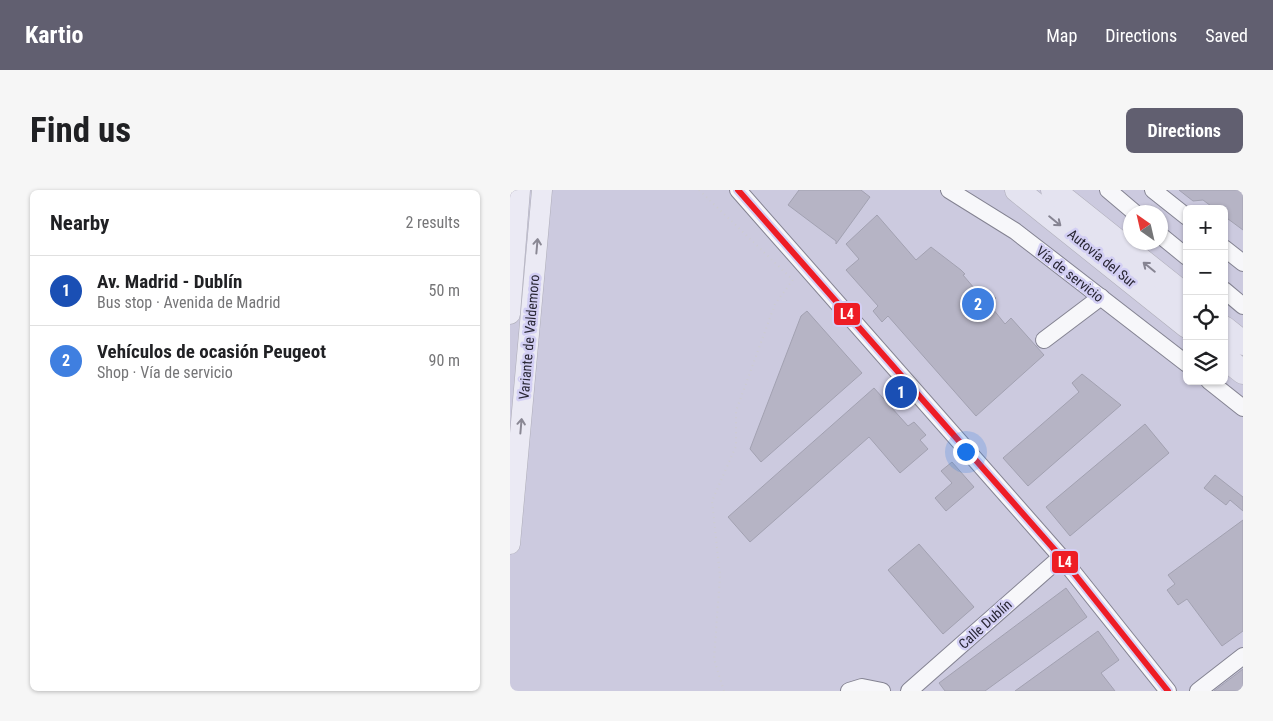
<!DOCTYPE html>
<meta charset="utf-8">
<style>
:root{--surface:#fff;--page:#f6f6f6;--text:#202124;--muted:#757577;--line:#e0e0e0;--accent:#615f70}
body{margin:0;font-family:"Roboto Condensed",sans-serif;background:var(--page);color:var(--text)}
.controls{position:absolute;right:15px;top:15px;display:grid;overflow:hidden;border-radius:8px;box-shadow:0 1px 4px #0004}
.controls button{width:45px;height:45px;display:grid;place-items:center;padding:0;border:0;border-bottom:1px solid var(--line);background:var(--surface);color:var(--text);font:25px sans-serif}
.compass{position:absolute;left:613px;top:15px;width:45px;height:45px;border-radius:50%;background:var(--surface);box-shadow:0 1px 4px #0004;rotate:326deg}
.you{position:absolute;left:455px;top:261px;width:18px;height:18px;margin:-12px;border:4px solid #fff;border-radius:50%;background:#1a73e8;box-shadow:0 0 0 8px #1a73e833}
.badge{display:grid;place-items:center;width:32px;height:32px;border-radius:50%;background:var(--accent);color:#fff;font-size:16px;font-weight:700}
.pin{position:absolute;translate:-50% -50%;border:2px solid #fff;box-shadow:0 1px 5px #0006}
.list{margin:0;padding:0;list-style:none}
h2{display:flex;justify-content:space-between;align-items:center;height:65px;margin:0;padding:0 20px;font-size:21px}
h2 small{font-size:16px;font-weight:400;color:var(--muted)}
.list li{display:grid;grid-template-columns:32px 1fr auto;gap:15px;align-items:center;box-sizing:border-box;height:70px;padding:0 20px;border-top:1px solid var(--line)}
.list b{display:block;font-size:19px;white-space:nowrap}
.list p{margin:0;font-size:16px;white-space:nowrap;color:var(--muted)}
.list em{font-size:16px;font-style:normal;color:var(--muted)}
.icon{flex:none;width:28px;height:28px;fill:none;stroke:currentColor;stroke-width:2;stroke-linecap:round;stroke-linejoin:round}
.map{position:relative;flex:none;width:733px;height:501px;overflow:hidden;border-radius:8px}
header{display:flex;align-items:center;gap:30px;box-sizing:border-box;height:70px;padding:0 25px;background:var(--accent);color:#fff}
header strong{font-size:24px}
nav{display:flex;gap:28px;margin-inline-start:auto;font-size:18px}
.intro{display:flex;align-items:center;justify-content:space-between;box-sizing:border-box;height:120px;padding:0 30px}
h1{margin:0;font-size:35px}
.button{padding:12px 22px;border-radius:8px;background:var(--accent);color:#fff;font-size:18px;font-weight:700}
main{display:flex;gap:30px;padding:0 30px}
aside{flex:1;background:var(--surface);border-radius:8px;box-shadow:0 1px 4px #0004}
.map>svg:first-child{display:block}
.building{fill:#b6b4c5;stroke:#a2a1b1}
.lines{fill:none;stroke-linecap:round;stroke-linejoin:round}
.minor-casing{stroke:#848392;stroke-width:18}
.major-casing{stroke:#aeadb8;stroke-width:21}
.highway-casing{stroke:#aeadb8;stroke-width:25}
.path{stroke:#cdccd2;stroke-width:2;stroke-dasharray:1 4;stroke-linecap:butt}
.minor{stroke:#f7f7fa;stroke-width:16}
.major{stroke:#ebeaf4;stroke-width:20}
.highway{stroke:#e4e3f0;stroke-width:24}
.bus-1-casing{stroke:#d3cff4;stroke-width:10}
.bus-1{stroke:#ee1c25;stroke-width:6}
.oneway{stroke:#868492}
.oneway2{stroke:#8a8894}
.labels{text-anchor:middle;stroke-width:5;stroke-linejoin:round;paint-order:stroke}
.street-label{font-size:14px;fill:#282634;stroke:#d3cff4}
.line-badge{stroke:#d3cff4;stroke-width:2}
.badge-label{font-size:14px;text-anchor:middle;font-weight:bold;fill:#fff}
</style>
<header>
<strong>Kartio</strong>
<nav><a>Map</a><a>Directions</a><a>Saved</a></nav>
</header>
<div class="intro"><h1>Find us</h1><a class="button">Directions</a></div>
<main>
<aside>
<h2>Nearby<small>2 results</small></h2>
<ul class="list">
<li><span class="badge" style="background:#1a4fb4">1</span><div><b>Av. Madrid - Dublín</b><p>Bus stop · Avenida de Madrid</p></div><em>50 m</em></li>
<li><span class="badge" style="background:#3f7fe0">2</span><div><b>Vehículos de ocasión Peugeot</b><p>Shop · Vía de servicio</p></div><em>90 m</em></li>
</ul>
</aside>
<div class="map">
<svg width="733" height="501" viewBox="0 0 733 501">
<rect width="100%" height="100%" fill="#cccadf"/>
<!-- building -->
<g class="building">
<polygon points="289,0 351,0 360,7 326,54 326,51 278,15"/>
<polygon points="669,0 733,0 733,40 714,26 714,19 705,19 693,10 683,11"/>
<polygon points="367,25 406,70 421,57 451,80 455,84 453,85 470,105 475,100 486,108 479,114 495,134 501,128 534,165 466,226 378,126 372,132 363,121 368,116 336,80 349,69 336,54"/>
<polygon points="297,121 352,183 251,272 240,259 291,126"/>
<polygon points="572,184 611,215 518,296 493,268 569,202 562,193"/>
<polygon points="364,198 398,236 404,232 416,245 410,250 418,259 390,283 359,247 240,352 218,327"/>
<polygon points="635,234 659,263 560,346 536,317"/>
<polygon points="442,272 464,297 436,321 425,308 442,293 431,281"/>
<polygon points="705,285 733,307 733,321 720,310 716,315 694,298"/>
<polygon points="733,330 733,441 712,456 677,409 668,415 657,400 665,394 658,385"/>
<polygon points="409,354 464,417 433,444 378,380"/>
<polygon points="556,398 577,427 475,501 435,501 429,493"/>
<polygon points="588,441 609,470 591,483 605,501 505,501"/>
<polygon points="733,479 733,501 704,501"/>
</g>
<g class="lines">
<!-- minor casing -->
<g class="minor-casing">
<g id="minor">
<polyline points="228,0 551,367 658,501"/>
<polyline points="439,0 505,41 677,174"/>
<polyline points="598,0 624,22"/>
<polyline points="643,0 677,27"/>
<polyline points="650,45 677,67"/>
<polyline points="714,58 733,73"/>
<polyline points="714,100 733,116"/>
<polyline points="534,150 591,107"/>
<polyline points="699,191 733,218"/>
<polyline points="339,501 352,497 372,501"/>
<polyline points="399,501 551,367"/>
<polyline points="688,501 733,466"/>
</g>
</g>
<!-- major casing -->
<g class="major-casing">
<g id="major">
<polyline points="0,124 10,0"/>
<polyline points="0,354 32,0"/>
</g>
</g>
<!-- highway casing -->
<g class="highway-casing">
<g id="highway">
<polyline points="507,0 677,136"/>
<polyline points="543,0 677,107"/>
<polyline points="714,138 733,153"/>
<polyline points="714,167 733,182"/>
</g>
</g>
<!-- path -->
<g class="path">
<polyline points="189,0 283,90"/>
<polyline points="214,501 204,469 210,386 202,311 226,256 226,221 265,114 285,87"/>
</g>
<!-- minor -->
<use href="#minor" class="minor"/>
<!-- major -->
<use href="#major" class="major"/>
<!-- highway -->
<use href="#highway" class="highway"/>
<!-- bus-1 casing -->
<g class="bus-1-casing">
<polyline id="bus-1" points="228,0 551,367 658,501"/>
</g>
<!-- bus-1 -->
<use href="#bus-1" class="bus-1"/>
</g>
<!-- one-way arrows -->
<defs><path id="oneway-shaft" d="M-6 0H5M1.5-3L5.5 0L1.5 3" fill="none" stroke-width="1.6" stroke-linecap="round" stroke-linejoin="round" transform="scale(1.25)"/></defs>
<g class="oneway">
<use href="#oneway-shaft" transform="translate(545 31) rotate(39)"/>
<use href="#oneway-shaft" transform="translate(639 77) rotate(-141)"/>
</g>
<g class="oneway2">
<use href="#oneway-shaft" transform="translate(27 56) rotate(-85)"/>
<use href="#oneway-shaft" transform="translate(11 236) rotate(-85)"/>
</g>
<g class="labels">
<!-- street labels -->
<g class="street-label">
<text transform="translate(592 68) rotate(39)" y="5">Autovía del Sur</text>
<text transform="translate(560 84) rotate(38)" y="5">Vía de servicio</text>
<text transform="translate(19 147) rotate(-85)" y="5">Variante de Valdemoro</text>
<text transform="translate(475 434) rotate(-42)" y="5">Calle Dublín</text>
</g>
</g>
<g class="line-badge">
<rect x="323" y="112" width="28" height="24" rx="5" fill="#ee1c25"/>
<rect x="541" y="360" width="28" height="24" rx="5" fill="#ee1c25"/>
</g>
<g class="badge-label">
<text x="337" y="129">L4</text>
<text x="555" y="377">L4</text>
</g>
</svg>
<div class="controls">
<button>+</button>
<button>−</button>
<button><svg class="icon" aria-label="locate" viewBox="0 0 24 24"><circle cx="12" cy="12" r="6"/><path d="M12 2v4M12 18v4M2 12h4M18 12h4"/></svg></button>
<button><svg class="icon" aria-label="layers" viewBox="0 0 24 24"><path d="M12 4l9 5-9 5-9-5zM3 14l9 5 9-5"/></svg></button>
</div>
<svg class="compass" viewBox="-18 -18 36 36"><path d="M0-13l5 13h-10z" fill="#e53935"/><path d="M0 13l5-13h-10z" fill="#757577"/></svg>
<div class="you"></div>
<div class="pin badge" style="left:391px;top:202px;background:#1a4fb4">1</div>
<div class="pin badge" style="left:468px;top:114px;background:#3f7fe0">2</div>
</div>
</main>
